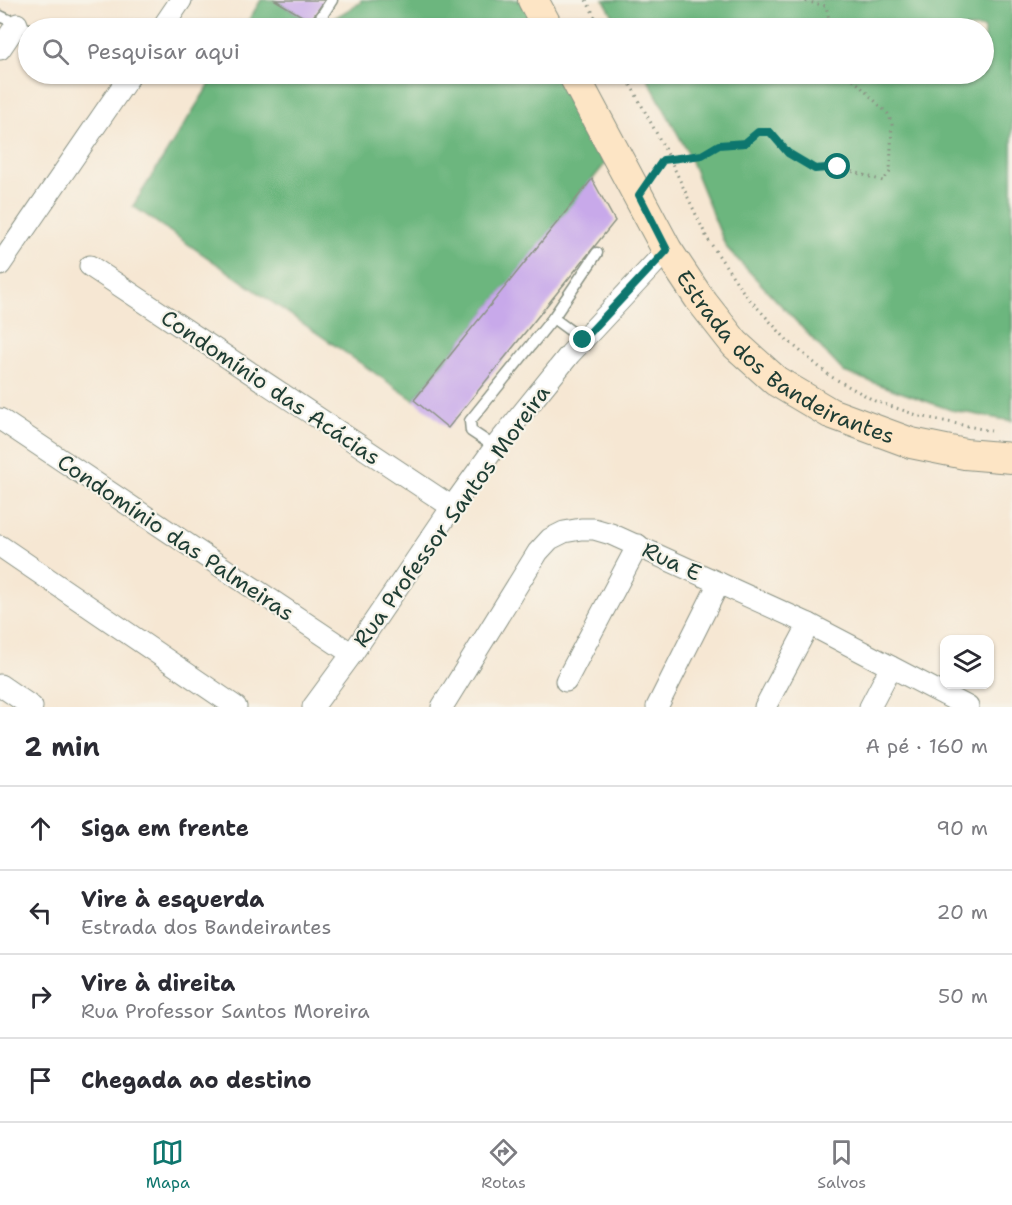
<!DOCTYPE html>
<html lang="pt">
<meta charset="utf-8">
<style>
:root{--surface:#fff;--page:#f7f7f7;--text:#2b2b33;--muted:#7c7c81;--line:#e1e1e2;--accent:#0f766e}
body{margin:0;font-family:"Shantell Sans",sans-serif;background:var(--page);color:var(--text)}
.controls{position:absolute;right:18px;bottom:18px;display:grid;overflow:hidden;border-radius:12px;box-shadow:0 2px 4px #0004}
.controls button{width:54px;height:54px;display:grid;place-items:center;padding:0;border:0;border-bottom:2px solid var(--line);background:var(--surface);color:var(--text);font:30px sans-serif}
.stop{position:absolute;width:18px;height:18px;margin:-14px;border:4px solid #0f766e;border-radius:50%;background:#fff}
.stop.end{background:#0f766e;border-color:#fff;box-shadow:0 2px 6px #0008}
.list{margin:0;padding:0;list-style:none}
h2{display:flex;justify-content:space-between;align-items:center;height:78px;margin:0;padding:0 24px;font-size:26px}
h2 small{font-size:20px;font-weight:400;color:var(--muted)}
.list li{display:grid;grid-template-columns:39px 1fr auto;gap:18px;align-items:center;box-sizing:border-box;height:84px;padding:0 24px;border-top:2px solid var(--line)}
.list b{display:block;font-size:22px;white-space:nowrap}
.list p{margin:0;font-size:20px;white-space:nowrap;color:var(--muted)}
.list em{font-size:20px;font-style:normal;color:var(--muted)}
.icon{flex:none;width:33px;height:33px;fill:none;stroke:currentColor;stroke-width:2;stroke-linecap:round;stroke-linejoin:round}
.map{position:relative;flex:none;width:1012px;height:707px;overflow:hidden}
.search{position:absolute;background:var(--surface);box-shadow:0 2px 4px #0004;left:18px;right:18px;top:18px;height:66px;display:flex;align-items:center;gap:15px;box-sizing:border-box;padding:0 21px;border-radius:33px;color:var(--muted);font-size:22px}
.sheet{height:414px;background:var(--surface)}
nav{display:flex;justify-content:space-around;align-items:center;box-sizing:border-box;height:84px;border-top:2px solid var(--line);background:var(--surface);font-size:16px;color:var(--muted)}
nav a{display:grid;justify-items:center;gap:3px}
nav .on{color:var(--accent)}
.map>svg:first-child{display:block}
.forest{fill:#6cb67e;stroke:#467a59;stroke-width:1.5}
.building{fill:#c8a9ea}
.lines{fill:none;stroke-linecap:round;stroke-linejoin:round}
.service-casing{stroke:#8a9284;stroke-width:13}
.minor-casing{stroke:#8a9284;stroke-width:23}
.secondary-casing{stroke:#8a9284;stroke-width:32}
.path{stroke:#8a9284;stroke-width:3;stroke-dasharray:1.5 4.5;stroke-linecap:butt}
.service{stroke:#fff;stroke-width:10}
.minor{stroke:#fff;stroke-width:21}
.secondary{stroke:#fde5c5;stroke-width:30}
.route{stroke:#0f766e;stroke-width:8}
.labels{text-anchor:middle;stroke-width:4.5;stroke-linejoin:round;paint-order:stroke}
.street-label{font-size:22px;fill:#1f3d34;stroke:#f7f3e8}
</style>
<div class="map">
<svg width="1012" height="707" viewBox="0 0 1012 707">
<rect width="100%" height="100%" fill="#f7f3e8"/>
<filter id="ink" filterUnits="userSpaceOnUse"><feTurbulence type="fractalNoise" baseFrequency=".0167" numOctaves="2"/><feDisplacementMap in="SourceGraphic" scale="12" xChannelSelector="R" yChannelSelector="G"/><feConvolveMatrix kernelMatrix="1 2 1 2 8 2 1 2 1" color-interpolation-filters="sRGB"/></filter>
<filter id="wash" filterUnits="userSpaceOnUse"><feTurbulence type="fractalNoise" baseFrequency=".008" numOctaves="4" result="noise"/><feDisplacementMap in="SourceGraphic" scale="24" xChannelSelector="R" yChannelSelector="G"/><feGaussianBlur stdDeviation="1.35" result="paint"/><feColorMatrix in="noise" values="0 0 0 0 0 0 0 0 0 0 0 0 0 0 0 0 0 1.4 0 .05"/><feComposite in="paint" operator="in"/></filter>
<g filter="url(#wash)">
<rect width="100%" height="100%" fill="#f6e7d3"/>
<!-- forest -->
<g class="forest">
<polygon points="261,0 275,0 310,21 304,28 244,28"/>
<polygon points="361,0 522,0 536,28 330,28 331,20 360,3"/>
<polygon points="604,0 1012,0 1012,421 951,410 844,372 726,247 686,149 645,74 984,74 984,28 620,28"/>
<polygon points="216,74 311,74 317,78 319,74 559,74 605,164 414,400 133,206"/>
</g>
<g id="blocks">
<!-- building -->
<g class="building">
<polygon points="275,0 325,0 310,21"/>
<polygon points="592,179 615,221 448,428 414,400"/>
</g>
</g>
</g>
<g filter="url(#ink)">
<use href="#blocks" fill-opacity="0" stroke="#8a9284" stroke-width="1.5"/>
<g class="lines">
<!-- service casing -->
<g class="service-casing">
<g id="service">
<polyline points="0,16 28,29"/>
<polyline points="314,28 332,0"/>
<polyline points="553,318 583,340"/>
<polyline points="495,447 471,431 470,421 553,318 597,253"/>
</g>
</g>
<!-- minor casing -->
<g class="minor-casing">
<g id="minor">
<polyline points="162,28 181,0"/>
<polyline points="0,49 17,24"/>
<polyline points="0,265 131,74"/>
<polyline points="90,266 452,507"/>
<polyline points="0,419 352,654"/>
<polyline points="0,546 236,707"/>
<polyline points="566,681 638,545"/>
<polyline points="0,685 32,707"/>
<polyline points="313,707 352,654 452,507 495,447 570,354 667,250"/>
<polyline points="442,707 538,552 550,539 564,532 581,529 594,529 611,534 809,624 968,707"/>
<polyline points="657,707 719,583"/>
<polyline points="765,707 809,624"/>
<polyline points="870,707 891,667"/>
</g>
</g>
<!-- secondary casing -->
<g class="secondary-casing">
<g id="secondary">
<polyline points="533,0 548,28"/>
<path id="s1" d="M573,74L667,250L699,298L735,344L776,381L830,413L911,443L965,454L1012,458"/>
</g>
</g>
<!-- path -->
<g class="path">
<polyline points="586,0 601,28"/>
<polyline points="800,0 826,6 831,28"/>
<polyline points="625,74 668,155 707,238 744,293 787,340 830,376 875,401 920,416 991,431"/>
<polyline points="654,174 663,160 702,155 719,145 745,143 758,132 770,132 788,153 815,169 838,167 883,181 890,172 892,124 888,114 848,74"/>
</g>
<!-- service -->
<use href="#service" class="service"/>
<!-- minor -->
<use href="#minor" class="minor"/>
<!-- secondary -->
<use href="#secondary" class="secondary"/>
</g>
</g>
<g class="lines" filter="url(#ink)">
<!-- route -->
<polyline class="route" points="583,340 667,250 639,195 663,160 702,155 719,145 745,143 758,132 770,132 788,153 815,169 838,167"/>
</g>
<g class="labels">
<!-- street labels -->
<g class="street-label">
<text dy="8" stroke="none"><textPath href="#s1" startOffset="364">Estrada dos Bandeirantes</textPath></text>
<text transform="translate(271 387) rotate(34)" y="8">Condomínio das Acácias</text>
<text transform="translate(451 516) rotate(-54)" y="8">Rua Professor Santos Moreira</text>
<text transform="translate(176 537) rotate(34)" y="8">Condomínio das Palmeiras</text>
<text transform="translate(672 561) rotate(25)" y="8">Rua E</text>
</g>
</g>
</svg>
<div class="controls">
<button><svg class="icon" aria-label="layers" viewBox="0 0 24 24"><path d="M12 4l9 5-9 5-9-5zM3 14l9 5 9-5"/></svg></button>
</div>
<div class="stop" style="left:838px;top:167px"></div>
<div class="stop end" style="left:583px;top:340px"></div>
<div class="search"><svg class="icon" aria-label="search" viewBox="0 0 24 24"><circle cx="10" cy="10" r="6"/><path d="M15 15l6 6"/></svg>Pesquisar aqui</div>
</div>
<section class="sheet">
<h2>2 min<small>A pé · 160 m</small></h2>
<ul class="list">
<li><svg class="icon" aria-label="ahead" viewBox="0 0 24 24"><path d="M12 20V5M6 11l6-6 6 6"/></svg><div><b>Siga em frente</b></div><em>90 m</em></li>
<li><svg class="icon" aria-label="left" viewBox="0 0 24 24"><path d="M17 20v-9H6M10 6l-5 5 5 5"/></svg><div><b>Vire à esquerda</b><p>Estrada dos Bandeirantes</p></div><em>20 m</em></li>
<li><svg class="icon" aria-label="right" viewBox="0 0 24 24"><path d="M7 20v-9h11M14 6l5 5-5 5"/></svg><div><b>Vire à direita</b><p>Rua Professor Santos Moreira</p></div><em>50 m</em></li>
<li><svg class="icon" aria-label="arrive" viewBox="0 0 24 24"><path d="M6 21V4h12l-3 4 3 4H6"/></svg><div><b>Chegada ao destino</b></div></li>
</ul>
</section>
<nav>
<a class="on"><svg class="icon" aria-label="map" viewBox="0 0 24 24"><path d="M3 6l6-2 6 2 6-2v14l-6 2-6-2-6 2zM9 4v14M15 6v14"/></svg>Mapa</a>
<a><svg class="icon" aria-label="directions" viewBox="0 0 24 24"><path d="M12 3l9 9-9 9-9-9zM9 14v-3h6M13 9l2 2-2 2"/></svg>Rotas</a>
<a><svg class="icon" aria-label="saved" viewBox="0 0 24 24"><path d="M7 4h10v16l-5-4-5 4z"/></svg>Salvos</a>
</nav>
